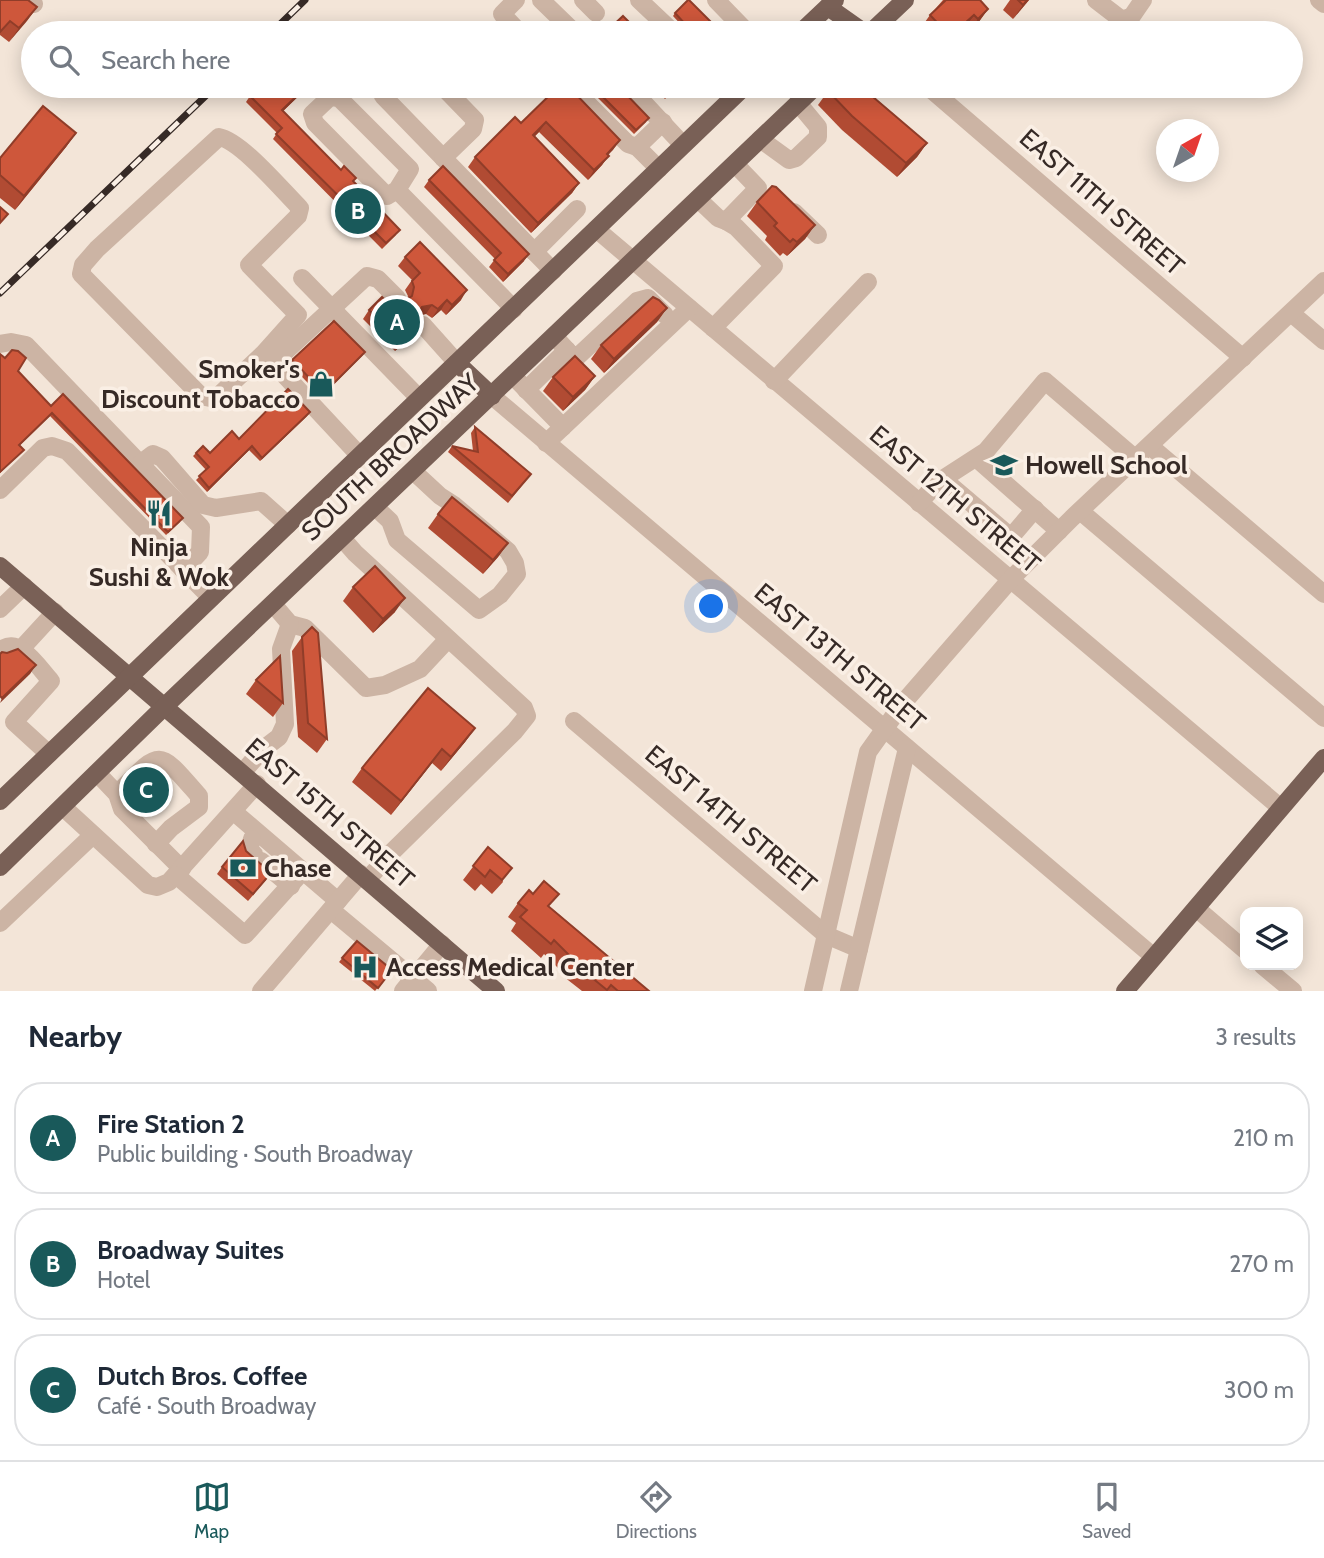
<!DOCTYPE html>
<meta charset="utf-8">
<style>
:root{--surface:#fff;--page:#f2f2f3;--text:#1f2937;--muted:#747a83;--line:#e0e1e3;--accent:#19595a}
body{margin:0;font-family:Cabin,sans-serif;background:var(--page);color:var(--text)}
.controls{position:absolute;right:21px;bottom:21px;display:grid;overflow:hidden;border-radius:14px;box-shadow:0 4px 18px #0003}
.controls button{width:63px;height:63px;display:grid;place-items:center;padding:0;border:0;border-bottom:2px solid var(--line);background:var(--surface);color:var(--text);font:35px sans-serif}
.compass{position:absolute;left:1156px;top:119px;width:63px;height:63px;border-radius:50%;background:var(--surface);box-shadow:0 4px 18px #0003;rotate:40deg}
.you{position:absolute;left:712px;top:607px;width:24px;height:24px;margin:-18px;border:5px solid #fff;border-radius:50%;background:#1a73e8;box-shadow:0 0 0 10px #1a73e833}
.badge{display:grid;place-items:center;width:46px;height:46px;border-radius:50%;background:var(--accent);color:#fff;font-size:23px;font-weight:700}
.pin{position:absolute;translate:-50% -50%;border:4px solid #fff;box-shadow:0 2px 7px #0006}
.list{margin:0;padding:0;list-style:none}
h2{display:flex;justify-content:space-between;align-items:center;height:91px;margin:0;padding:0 28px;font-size:30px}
h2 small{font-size:23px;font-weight:400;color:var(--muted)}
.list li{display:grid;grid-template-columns:46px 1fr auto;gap:21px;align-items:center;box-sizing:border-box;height:112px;margin:0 14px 14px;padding:0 14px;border:2px solid var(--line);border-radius:28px}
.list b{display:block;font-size:26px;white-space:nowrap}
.list p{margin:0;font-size:23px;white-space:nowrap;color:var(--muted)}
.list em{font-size:23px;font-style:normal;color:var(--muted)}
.icon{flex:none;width:38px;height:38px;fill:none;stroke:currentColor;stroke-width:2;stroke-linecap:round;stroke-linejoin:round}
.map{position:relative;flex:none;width:1324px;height:991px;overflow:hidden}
.search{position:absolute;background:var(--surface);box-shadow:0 4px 18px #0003;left:21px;right:21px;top:21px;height:77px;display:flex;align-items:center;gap:18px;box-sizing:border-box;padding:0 24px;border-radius:38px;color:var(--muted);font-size:26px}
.sheet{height:469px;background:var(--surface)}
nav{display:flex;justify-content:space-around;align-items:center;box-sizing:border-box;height:98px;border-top:2px solid var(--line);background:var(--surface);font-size:19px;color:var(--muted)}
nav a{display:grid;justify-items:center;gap:4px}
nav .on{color:var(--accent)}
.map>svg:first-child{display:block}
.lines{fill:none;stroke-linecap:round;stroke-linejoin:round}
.minor{stroke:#ccb4a4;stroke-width:18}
.major{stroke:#796056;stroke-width:18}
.rail-casing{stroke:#362a26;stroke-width:7}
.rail{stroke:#faefe5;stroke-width:4.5;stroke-dasharray:13;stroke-linecap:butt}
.wall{fill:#b14b33}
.shaded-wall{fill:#903d29}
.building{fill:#ce573b;stroke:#903d29;stroke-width:2}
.labels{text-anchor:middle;stroke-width:7;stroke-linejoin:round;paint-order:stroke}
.street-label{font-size:26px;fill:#362a26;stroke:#faefe5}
.poi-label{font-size:26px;font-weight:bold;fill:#362a26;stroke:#faefe5;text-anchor:start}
</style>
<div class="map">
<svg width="1324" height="991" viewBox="0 0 1324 991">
<rect width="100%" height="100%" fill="#f3e5d8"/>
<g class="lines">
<!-- minor -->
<g class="minor">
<polyline points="29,0 34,4"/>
<polyline points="516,0 502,14 520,33"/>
<polyline points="541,0 575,33"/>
<polyline points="583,0 596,13"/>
<polyline points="639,0 674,33"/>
<polyline points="716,0 748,33"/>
<polyline points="1096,0 1122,20 1132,16 1143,0"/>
<polyline points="1319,0 1324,4"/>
<polyline points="388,86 383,96 553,271"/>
<polyline points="442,86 475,120 473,129 443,158"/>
<polyline points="570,86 628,144 637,147"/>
<polyline points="628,86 683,145"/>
<polyline points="927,86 1243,358"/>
<polyline points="760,139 789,160 796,158 818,137 818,127 798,103"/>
<polyline points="659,169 637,147 663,122"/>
<polyline points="397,190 410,169 339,98 330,97 312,114 315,123 387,196 397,190 514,309"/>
<polyline points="698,199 718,218 726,221 758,188 735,164"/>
<polyline points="794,212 818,235"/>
<polyline points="596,229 1281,808"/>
<polyline points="534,252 577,209"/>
<polyline points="302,278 419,398"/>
<polyline points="1291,313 1324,341"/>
<polyline points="423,325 457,363"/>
<polyline points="713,328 774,266 736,227 726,221"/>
<polyline points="554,336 575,359 637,301 648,298 665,315"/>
<polyline points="0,344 11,342 26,345 201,527 200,552 183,570"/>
<path d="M264,353L215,399L201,396L81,274L83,265L97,249L219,137C241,141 282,190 300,208L298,216L249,265L298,315L264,353L360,456"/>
<polyline points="272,364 367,276 378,279 397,298"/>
<polyline points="513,376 563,427"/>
<polyline points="774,381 868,282"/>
<polyline points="526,390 567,350"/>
<polyline points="492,396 1154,957"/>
<polyline points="546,443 689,308"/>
<polyline points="1150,446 1324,594"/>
<polyline points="976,458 1059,531"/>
<polyline points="141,463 153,454 162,458 203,505 216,508 261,501 288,525"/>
<polyline points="943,479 1011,537 1035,509"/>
<polyline points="0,490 43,448 52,446 67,451 211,598"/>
<polyline points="919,503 938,482 986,451 1045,381 1136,459"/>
<polyline points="375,507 390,521 397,540 479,610 500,595 517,574 515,563 508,551 454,505 440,496 413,471"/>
<polyline points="1080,511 1324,718"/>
<polyline points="342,538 355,553 524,708 527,716 515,731 392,852 367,880"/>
<polyline points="273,604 290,624 305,628 366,688 385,685 420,669 448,639"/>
<polyline points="0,609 24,586"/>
<polyline points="21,649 55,612"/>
<path d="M0,651C18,634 39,668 51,681L14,722L49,754"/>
<polyline points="574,721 826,935 859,949"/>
<polyline points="243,772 262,750 279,737 285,724 281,649 290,624"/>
<polyline points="97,773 117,794 122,809 182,869"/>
<path d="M117,794C162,748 157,748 199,796V807L171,828L156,844"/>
<polyline points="63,807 148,885 157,887 169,882 257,784"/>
<polyline points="234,812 338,901"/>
<polyline points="252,839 249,850 254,854"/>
<polyline points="261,861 291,886"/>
<polyline points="176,875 245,935 302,872"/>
<polyline points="1196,908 1245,950"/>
<polyline points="331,910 428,991"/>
<polyline points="0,923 93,835"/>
<polyline points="1262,965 1293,991"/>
<polyline points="261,991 361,874"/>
<polyline points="403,991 442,944"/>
<polyline points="813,991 868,752 903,703 1010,580 1072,518 1324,281"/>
<polyline points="849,991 907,748"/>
</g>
<!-- major -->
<g class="major">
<polyline points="828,7 865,33"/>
<polyline points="800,33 835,0"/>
<polyline points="870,33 905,0"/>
<polyline points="457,363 492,396"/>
<polyline points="0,566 496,991"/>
<polyline points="0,801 745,86"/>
<polyline points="0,867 166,705 816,86"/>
<polyline points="1125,991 1324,758"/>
</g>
<!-- rail casing -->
<g class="rail-casing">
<g id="rail">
<polyline points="271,33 305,0"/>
<polyline points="0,293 216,86"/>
</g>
</g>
<!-- rail -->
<use href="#rail" class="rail"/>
</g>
<!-- wall -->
<g class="wall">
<polygon points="0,0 37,7 9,42 0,35"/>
<polygon points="943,0 980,0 988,9 978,23 968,33 964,29 959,33 924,33 920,29 930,15"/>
<polygon points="1010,0 1029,0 1013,19 1003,10"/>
<polygon points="675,13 722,33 685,33 685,29 673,16"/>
<polygon points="309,86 283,111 353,182 396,235 382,249 273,139 277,133 246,102 250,96"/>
<polygon points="559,86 620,140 608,155 602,165 588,180 539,132 534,137 579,183 572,193 531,233 468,167 475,157 521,123"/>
<polygon points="586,86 621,86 622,90 646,122 634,134"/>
<polygon points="652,86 679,86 665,99"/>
<polygon points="828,91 876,99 927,143 917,157 897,177 842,130 818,105"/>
<polygon points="76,133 66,147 15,210 0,198 0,158"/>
<polygon points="429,180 524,261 503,282 489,267 495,259 424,187"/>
<polygon points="757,202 815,225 805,239 787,256 783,253 780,256 765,240 767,236 747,216"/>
<polygon points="405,257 461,300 446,315 441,310 432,318 426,314 419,315 415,333 395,351 363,319 369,310 388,303 407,299 408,296 405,290 412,280 398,266"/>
<polygon points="667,308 657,322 604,373 591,359 601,345"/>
<polygon points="365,352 321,397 290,364 292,360"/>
<polygon points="0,354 51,406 180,522 166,535 50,416 20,445 24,450 21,453 0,473"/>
<polygon points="595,376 585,390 563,411 543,391 553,377"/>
<polygon points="307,416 260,461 249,450 207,492 196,480 206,470 193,456 196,453 210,453 239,439"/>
<polygon points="475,427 531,474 508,503 448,452 452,446 473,451 471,433"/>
<polygon points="438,514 508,543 498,557 483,574 428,528"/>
<polygon points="353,587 395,612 373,633 343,601"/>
<polygon points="302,637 327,739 317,753 298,737 292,651"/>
<polygon points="256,680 283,703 273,717 246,694"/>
<polygon points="475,728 465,742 441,771 432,763 391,815 352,782 362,768"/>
<polygon points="159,784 139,803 132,795 135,791"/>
<polygon points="488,847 503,882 492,894 481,884 475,891 463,880"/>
<polygon points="246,851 266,880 248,901 217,874 222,867"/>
<polygon points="518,903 550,907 649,991 582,991 559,973 561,971 544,954 541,958 511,931 516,923 508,917"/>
<polygon points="357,941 392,970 375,991 339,962"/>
</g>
<!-- shaded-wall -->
<g class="shaded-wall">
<polygon points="1027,0 1029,0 1013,19 1023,5"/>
<polygon points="37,7 27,21 9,42 19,28"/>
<polygon points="988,9 978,23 968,33 978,19"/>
<polygon points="974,15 964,29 959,33 954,33"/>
<polygon points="307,86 309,86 278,116 282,110"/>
<polygon points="885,86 875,100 873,97"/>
<polygon points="546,122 539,132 526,145 533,135"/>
<polygon points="76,133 66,147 15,210 24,196"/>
<polygon points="620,140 613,150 600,163 607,154"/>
<polygon points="927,143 917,157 897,177 906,163"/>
<polygon points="609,156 602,165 588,180 594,170"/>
<polygon points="579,183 572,193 531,233 538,223"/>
<polygon points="815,225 805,239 787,256 797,242"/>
<polygon points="529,254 524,261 503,282 508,274"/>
<polygon points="467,290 461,300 446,315 452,305"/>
<polygon points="447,300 441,310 432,318 438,309"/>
<polygon points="432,305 426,314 416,316 422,307"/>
<polygon points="667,308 657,322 604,373 614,359"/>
<polygon points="421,324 415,333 395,351 401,342"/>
<polygon points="365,352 362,356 321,397 324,393"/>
<polygon points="595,376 585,390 563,411 573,397"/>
<polygon points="310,412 307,416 260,461 262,458"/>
<polygon points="252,446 249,450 207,492 209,488"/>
<polygon points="508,543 498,557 483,574 493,560"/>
<polygon points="405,598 395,612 373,633 383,619"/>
<polygon points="36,665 30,674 0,703 2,698"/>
<polygon points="475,728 465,742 441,771 451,757"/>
<polygon points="442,749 432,763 391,815 401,801"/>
</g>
<!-- building -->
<g class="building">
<polygon points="0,0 28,0 37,7 19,28 10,21 0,32"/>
<polygon points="688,0 689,0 722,33 688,33 687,26 675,13"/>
<polygon points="946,0 980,0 988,9 978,19 974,15 954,33 947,33 930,15"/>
<polygon points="1018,0 1027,0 1023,5"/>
<polygon points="623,16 640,33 613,33 609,29"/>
<polygon points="261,86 307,86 282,110 341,170 344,166 356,178 353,181 400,230 386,243 276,134 282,128 250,96"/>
<polygon points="559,86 568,86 620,140 607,154 609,156 594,170 546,122 533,135 579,183 538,223 475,157 515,117 521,123"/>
<polygon points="592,86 621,86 622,90 649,118 636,130"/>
<polygon points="658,86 678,86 668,96"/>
<polygon points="833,86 885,86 873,97 927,143 906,163 852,116 828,91"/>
<polygon points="43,106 76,133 24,196 0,175 0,158"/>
<polygon points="443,166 529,254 508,274 494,260 501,253 429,180"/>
<polygon points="772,186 776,187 815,225 797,242 793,239 790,242 774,226 777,223 757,202"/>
<polygon points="0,207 8,214 0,223"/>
<polygon points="420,242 467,290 452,305 447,300 438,309 432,305 422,307 418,313 421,324 401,342 369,310 382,297 388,303 395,297 406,300 412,296 414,287 412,281 420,273 405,257"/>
<polygon points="653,297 659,300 667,308 614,359 601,345"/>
<polygon points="334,321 365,352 324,393 292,360"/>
<polygon points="12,350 18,351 26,358 18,371 51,406 63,394 183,518 168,532 52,413 19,445 24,450 0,472 0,354 5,358"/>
<polygon points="575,356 595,376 573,397 553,377"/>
<polygon points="288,389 310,412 262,458 252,446 209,488 199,476 209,467 196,453 203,446 210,453 232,431 239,439"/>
<polygon points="475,427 531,474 512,496 452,446 478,452"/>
<polygon points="452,497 508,543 493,560 438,514"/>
<polygon points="375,566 405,598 383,619 353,587"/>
<polygon points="312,627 318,633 327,739 308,723 302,637"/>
<polygon points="18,649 36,665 2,698 0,696 0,654 2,652 7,653"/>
<polygon points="280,656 283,703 256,680"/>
<polygon points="428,688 475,728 451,757 442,749 401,801 362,768"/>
<polygon points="154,773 162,781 142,799 135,791"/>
<polygon points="243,841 246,851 271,873 253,894 222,867"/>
<polygon points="488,847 512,868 502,880 490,870 485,877 473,866"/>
<polygon points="544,881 559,894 548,906 649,991 618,991 611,985 607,990 569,959 571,957 554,940 551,944 520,917 527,910 518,903 529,890 533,894"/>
<polygon points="357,941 392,970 378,988 342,958"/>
</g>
<!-- icons -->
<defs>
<g id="shop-bare" transform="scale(2.1)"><path d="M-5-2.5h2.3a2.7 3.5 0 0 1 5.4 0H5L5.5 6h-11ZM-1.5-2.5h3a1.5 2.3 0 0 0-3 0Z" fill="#19595a" stroke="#faefe5" stroke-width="2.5" paint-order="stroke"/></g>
<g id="school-bare" transform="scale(2.1)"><path d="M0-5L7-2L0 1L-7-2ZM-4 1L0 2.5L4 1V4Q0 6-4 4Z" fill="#19595a" stroke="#faefe5" stroke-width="2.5" paint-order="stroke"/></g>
<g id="restaurant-bare" transform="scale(2.1)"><path d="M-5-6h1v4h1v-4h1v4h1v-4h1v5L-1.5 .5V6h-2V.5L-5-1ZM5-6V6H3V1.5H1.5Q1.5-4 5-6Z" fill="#19595a" stroke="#faefe5" stroke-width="2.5" paint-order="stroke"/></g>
<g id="bank-bare" transform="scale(2.1)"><path d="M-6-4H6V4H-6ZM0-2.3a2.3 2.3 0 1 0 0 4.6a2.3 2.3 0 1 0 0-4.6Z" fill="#19595a" stroke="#faefe5" stroke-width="2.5" paint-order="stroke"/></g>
<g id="hospital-bare" transform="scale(2.1)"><path d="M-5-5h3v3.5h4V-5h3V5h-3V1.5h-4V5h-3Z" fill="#19595a" stroke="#faefe5" stroke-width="2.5" paint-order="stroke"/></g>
</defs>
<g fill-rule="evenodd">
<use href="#shop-bare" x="321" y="384"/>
<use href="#school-bare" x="1004" y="465"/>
<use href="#restaurant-bare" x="159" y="513"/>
<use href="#bank-bare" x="243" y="868"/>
<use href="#hospital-bare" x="365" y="967"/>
</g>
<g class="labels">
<!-- street labels -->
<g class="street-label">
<text transform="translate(1102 202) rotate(41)" y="9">EAST 11TH STREET</text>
<text transform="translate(390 457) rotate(-43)" y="9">SOUTH BROADWAY</text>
<text transform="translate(955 499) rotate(40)" y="9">EAST 12TH STREET</text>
<text transform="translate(840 657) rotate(40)" y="9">EAST 13TH STREET</text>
<text transform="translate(330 813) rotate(41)" y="9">EAST 15TH STREET</text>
<text transform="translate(731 819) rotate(40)" y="9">EAST 14TH STREET</text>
</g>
<!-- poi labels -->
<g class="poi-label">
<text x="300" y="378" text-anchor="end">Smoker's<tspan x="300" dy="30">Discount Tobacco</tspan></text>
<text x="1025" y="474">Howell School</text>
<text x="159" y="556" text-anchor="middle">Ninja<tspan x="159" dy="30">Sushi &amp; Wok</tspan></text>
<text x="264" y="877">Chase</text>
<text x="386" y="976">Access Medical Center</text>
</g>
</g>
</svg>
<div class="controls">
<button><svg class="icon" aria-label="layers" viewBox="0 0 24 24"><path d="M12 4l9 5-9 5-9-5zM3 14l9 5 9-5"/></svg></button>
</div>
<svg class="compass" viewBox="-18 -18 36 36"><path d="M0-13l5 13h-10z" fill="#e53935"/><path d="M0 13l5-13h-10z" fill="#747a83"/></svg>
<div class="you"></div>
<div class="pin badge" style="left:397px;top:322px">A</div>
<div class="pin badge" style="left:358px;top:211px">B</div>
<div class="pin badge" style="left:146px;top:790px">C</div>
<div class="search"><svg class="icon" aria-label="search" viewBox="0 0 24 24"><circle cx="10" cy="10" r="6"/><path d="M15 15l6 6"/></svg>Search here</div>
</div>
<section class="sheet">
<h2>Nearby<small>3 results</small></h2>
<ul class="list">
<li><span class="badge">A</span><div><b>Fire Station 2</b><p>Public building · South Broadway</p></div><em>210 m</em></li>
<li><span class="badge">B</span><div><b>Broadway Suites</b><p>Hotel</p></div><em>270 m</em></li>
<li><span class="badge">C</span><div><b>Dutch Bros. Coffee</b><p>Café · South Broadway</p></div><em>300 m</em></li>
</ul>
</section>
<nav>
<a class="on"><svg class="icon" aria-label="map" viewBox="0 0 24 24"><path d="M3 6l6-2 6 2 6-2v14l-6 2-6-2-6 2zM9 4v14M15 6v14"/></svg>Map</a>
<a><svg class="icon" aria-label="directions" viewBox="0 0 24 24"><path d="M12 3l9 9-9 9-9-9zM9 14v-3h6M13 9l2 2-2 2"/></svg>Directions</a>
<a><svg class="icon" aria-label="saved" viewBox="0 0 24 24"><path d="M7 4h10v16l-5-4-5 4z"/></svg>Saved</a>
</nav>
